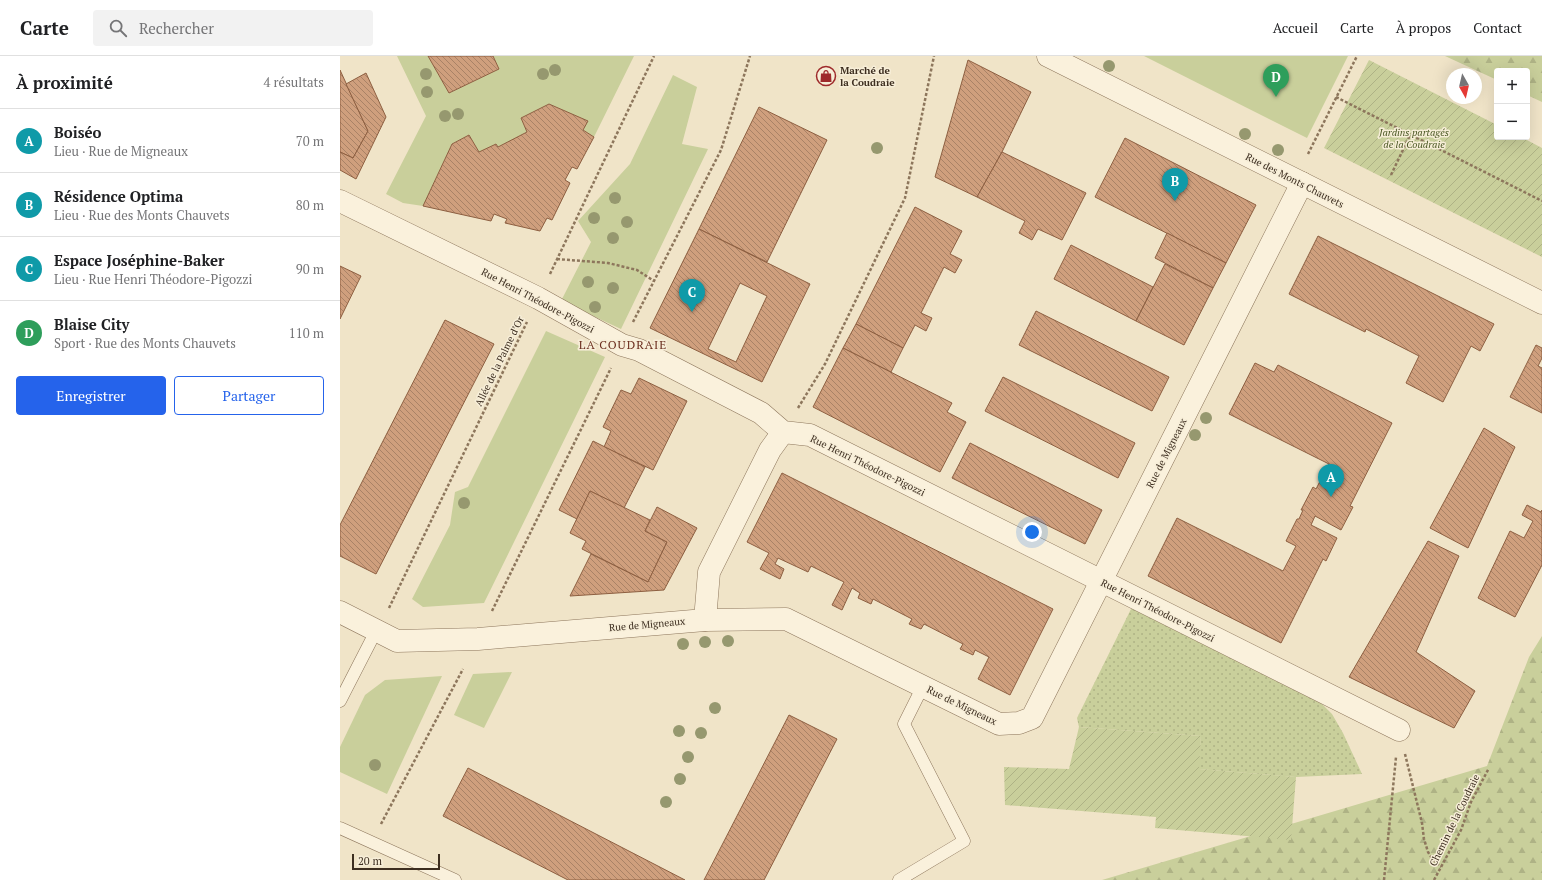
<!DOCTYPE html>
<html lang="fr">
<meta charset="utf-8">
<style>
:root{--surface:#fff;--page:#f2f2f2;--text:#202124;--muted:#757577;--line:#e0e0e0;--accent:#2563eb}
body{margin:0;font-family:"PT Serif",serif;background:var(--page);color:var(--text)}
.controls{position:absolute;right:12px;top:12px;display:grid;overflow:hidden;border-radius:4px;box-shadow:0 4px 16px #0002}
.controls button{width:36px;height:36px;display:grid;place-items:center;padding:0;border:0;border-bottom:1px solid var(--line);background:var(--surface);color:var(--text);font:20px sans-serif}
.compass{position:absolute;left:1106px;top:12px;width:36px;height:36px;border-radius:50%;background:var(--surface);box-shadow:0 4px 16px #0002;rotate:172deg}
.scale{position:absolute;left:12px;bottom:10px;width:88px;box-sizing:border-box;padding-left:4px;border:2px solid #3d2e20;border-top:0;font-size:11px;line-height:14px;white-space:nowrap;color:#3d2e20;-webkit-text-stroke:3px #f7eed8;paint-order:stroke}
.you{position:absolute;left:692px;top:476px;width:14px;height:14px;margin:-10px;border:3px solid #fff;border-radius:50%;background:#1a73e8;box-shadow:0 0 0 6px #1a73e833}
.badge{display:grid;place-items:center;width:26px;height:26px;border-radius:50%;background:var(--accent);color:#fff;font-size:13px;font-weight:700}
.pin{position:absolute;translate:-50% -33px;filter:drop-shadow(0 1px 2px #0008)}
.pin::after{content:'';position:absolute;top:21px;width:14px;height:12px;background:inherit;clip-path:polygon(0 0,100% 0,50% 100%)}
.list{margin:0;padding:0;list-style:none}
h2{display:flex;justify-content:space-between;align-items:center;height:52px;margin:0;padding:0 16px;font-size:17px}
h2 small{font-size:13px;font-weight:400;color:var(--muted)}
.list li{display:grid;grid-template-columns:26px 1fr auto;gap:12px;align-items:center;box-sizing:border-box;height:64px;padding:0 16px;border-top:1px solid var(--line)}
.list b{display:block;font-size:15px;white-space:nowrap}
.list p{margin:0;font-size:13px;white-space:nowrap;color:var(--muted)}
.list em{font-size:13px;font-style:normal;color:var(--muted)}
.actions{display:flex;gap:8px;padding:12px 16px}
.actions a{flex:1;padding:9px 0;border:1px solid var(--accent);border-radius:4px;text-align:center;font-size:14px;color:var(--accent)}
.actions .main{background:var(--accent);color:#fff}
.icon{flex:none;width:22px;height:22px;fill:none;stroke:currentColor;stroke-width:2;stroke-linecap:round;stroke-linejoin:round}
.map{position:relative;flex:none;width:1202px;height:824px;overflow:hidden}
header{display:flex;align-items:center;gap:24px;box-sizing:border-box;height:56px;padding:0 20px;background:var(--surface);border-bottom:1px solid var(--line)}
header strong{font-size:19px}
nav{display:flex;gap:22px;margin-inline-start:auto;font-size:14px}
.search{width:280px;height:36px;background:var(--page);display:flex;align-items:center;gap:10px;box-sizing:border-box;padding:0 14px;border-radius:4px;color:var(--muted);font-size:15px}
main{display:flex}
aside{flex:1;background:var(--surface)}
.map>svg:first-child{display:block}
.grass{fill:#c9cf9b}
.forest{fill:url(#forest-firs)}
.park{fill:url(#park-dots)}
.garden{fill:url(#garden-furrows)}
.building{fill:url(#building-back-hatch);stroke:#8d5f41;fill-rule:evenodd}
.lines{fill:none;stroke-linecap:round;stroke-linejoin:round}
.lane-casing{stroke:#8d765c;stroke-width:13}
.street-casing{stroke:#8d765c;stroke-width:23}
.path{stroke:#8d765c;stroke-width:2.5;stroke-dasharray:3 2;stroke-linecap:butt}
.lane{stroke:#faf1dc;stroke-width:12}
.street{stroke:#faf1dc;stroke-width:22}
.tree{fill:#96986f}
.labels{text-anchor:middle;stroke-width:3;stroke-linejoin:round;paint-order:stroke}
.poi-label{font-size:10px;font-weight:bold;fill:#3d2e20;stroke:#f7eed8;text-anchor:start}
.park-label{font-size:10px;font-style:italic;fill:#4d5a26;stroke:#f7eed8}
.street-label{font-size:10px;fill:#3d2e20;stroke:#f7eed8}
.quarter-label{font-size:12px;letter-spacing:1px;fill:#6b2e1e;stroke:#f7eed8}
</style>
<header>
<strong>Carte</strong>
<div class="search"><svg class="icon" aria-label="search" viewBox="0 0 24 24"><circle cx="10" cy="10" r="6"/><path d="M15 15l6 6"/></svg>Rechercher</div>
<nav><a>Accueil</a><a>Carte</a><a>À propos</a><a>Contact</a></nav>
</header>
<main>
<aside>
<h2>À proximité<small>4 résultats</small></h2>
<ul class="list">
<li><span class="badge" style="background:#0f9aa8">A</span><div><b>Boiséo</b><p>Lieu · Rue de Migneaux</p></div><em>70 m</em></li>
<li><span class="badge" style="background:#0f9aa8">B</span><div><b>Résidence Optima</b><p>Lieu · Rue des Monts Chauvets</p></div><em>80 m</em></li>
<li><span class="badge" style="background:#0f9aa8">C</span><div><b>Espace Joséphine-Baker</b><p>Lieu · Rue Henri Théodore-Pigozzi</p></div><em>90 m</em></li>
<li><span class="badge" style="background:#2e9e5b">D</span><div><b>Blaise City</b><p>Sport · Rue des Monts Chauvets</p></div><em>110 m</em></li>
</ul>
<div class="actions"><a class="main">Enregistrer</a><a>Partager</a></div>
</aside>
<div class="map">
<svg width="1202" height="824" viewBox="0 0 1202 824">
<defs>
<pattern id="forest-firs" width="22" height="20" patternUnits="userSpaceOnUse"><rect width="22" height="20" fill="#c9cf9b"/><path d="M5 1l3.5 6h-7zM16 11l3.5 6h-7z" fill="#aeb285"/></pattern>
<pattern id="park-dots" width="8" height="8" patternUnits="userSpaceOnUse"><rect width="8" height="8" fill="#c9cf9b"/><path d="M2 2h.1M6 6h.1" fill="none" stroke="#aeb285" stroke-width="1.8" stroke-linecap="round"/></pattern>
<pattern id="garden-furrows" width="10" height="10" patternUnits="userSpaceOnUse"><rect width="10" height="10" fill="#c9cf9b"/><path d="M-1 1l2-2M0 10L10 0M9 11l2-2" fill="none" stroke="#aeb285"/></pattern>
<pattern id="building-back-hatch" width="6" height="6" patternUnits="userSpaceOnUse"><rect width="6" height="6" fill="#cf9f7d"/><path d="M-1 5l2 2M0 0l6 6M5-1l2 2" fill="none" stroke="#a98266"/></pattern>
</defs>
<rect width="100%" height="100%" fill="#f0e4c8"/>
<!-- grass -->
<g class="grass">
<polygon points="57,0 88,0 109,37 159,13 153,0 294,0 254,81 243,74 247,65 209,48 181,62 187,76 158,91 139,96 129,79 112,88 83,150 63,147 46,138 86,60"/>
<polygon points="804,0 1008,0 967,82"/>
<polygon points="333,19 357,31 342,88 368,93 281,273 221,245 251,186 238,165 290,108"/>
<polygon points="206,275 265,301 144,547 83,551 72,543 110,469 115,436 128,431"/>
<polygon points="172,616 144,672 114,659 133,618"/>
<polygon points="102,620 47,738 0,716 0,691 25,639 45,624"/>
</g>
<!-- forest -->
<g class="forest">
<polygon points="1105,0 1202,0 1202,46 1187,39 1187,15 1157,15 1157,24"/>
<polygon points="1202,580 1202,824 762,824 1147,710 1189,601"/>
</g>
<!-- park -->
<polygon class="park" points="792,551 980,646 992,658 1003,677 1022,718 956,721 858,713 861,680 739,671 737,662"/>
<!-- garden -->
<g class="garden">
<polygon points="1029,4 1157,69 1157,81 1181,81 1202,92 1202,201 984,92"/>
<polygon points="739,671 861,680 859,713 956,721 951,784 815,772 816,761 665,749 664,711 729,713"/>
</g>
<!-- building -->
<g class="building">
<polygon points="88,0 153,0 159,13 109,37"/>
<polygon points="628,4 691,36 662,96 637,141 595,121"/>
<polygon points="0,14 28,75 13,102 0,96"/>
<polygon points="26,17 46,61 16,123 0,114 0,96 13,102 28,75 6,28"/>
<polygon points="209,48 248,65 243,74 254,81 237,113 232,111 225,124 230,127 212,164 207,162 200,175 165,167 167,163 154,158 151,165 83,150 112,88 129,79 139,96 156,88 158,91 187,76 181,62"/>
<polygon points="419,51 487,84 427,206 359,173"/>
<polygon points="785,82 916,149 886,207 755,141"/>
<polygon points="662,96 746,137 722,184 698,173 692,184 679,177 685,165 637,141"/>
<polygon points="575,151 622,175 610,198 622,204 615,217 604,211 581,257 592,262 586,275 575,269 563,292 516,268"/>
<path d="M359,173L470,228L422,326L310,272ZM400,227L427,240L396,306L368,293Z"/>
<polygon points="827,177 886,207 873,232 815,202"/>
<polygon points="978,180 1154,268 1140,295 1131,290 1103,346 1066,327 1079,300 1026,273 1025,276 949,238"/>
<polygon points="731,189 813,231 796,265 714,223"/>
<polygon points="825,208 873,232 844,289 796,265"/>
<polygon points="0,210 21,220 0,263"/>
<polygon points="696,255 829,321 812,355 679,289"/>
<polygon points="105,264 154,288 36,518 0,500 0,469"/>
<polygon points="516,268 563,292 551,316 503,292"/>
<polygon points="1196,289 1202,292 1202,302 1198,310 1202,312 1202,357 1170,341"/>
<polygon points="503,292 612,347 607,356 626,366 600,416 473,351"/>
<polygon points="915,307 934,316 938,309 1052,367 1010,450 1013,451 1001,474 975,460 971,469 997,482 986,505 983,503 941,587 808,520 837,462 943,515 956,490 946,485 957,463 959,463 963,454 961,454 973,431 976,433 989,408 889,358"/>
<polygon points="663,321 795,387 778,422 645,355"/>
<polygon points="299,322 347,345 313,414 264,391 271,375 263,371 281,334 291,338"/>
<polygon points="1144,372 1175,391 1128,492 1090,472"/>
<polygon points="253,385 305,411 284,452 250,435 237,463 219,454"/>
<polygon points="630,387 762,454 745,488 612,422"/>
<polygon points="442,417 713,553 670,639 638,623 649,601 635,594 633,599 620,593 623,588 584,568 581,573 569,568 572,563 533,543 531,548 518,542 520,537 512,532 502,554 492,549 504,526 471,510 468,516 438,502 435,508 444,513 440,523 420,513 429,497 407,486"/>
<polygon points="250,435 310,464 305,475 327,486 308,526 242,493 246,485 230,477"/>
<polygon points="1187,449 1201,456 1202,454 1202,509 1175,561 1138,542 1170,475 1184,482 1193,465 1182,459"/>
<polygon points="317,451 357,472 324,534 230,540 251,498 308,526 327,486 305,475"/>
<polygon points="1088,485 1119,500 1076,596 1135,635 1114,672 1009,621"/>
<polygon points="449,659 497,683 424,824 364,824"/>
<polygon points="128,712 345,824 228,824 103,760"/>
</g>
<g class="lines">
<!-- lane casing -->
<g class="lane-casing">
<g id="lane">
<polyline points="0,645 36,575"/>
<polyline points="0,772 115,824"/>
<polyline points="559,824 624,785 564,668 583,630"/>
</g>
</g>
<!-- street casing -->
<g class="street-casing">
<g id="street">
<polyline points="708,0 1202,247"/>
<polyline points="0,145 198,242 282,289 299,294 421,357 443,376 470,379 1059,674"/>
<polyline points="0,556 57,585 138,583 365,564 446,563 659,668 679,667 692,662 962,127"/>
<polyline points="365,564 369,516 430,394 443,376"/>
</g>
</g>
<!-- path -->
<g class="path">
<polyline points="996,41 1202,145"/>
<polyline points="968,98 1017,0"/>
<polyline points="1051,119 1070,79"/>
<polyline points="217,203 268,207 297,214 314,225"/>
<polyline points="210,218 314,0"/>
<polyline points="293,266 381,94 410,0"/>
<polyline points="458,352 485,308 565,142 594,0"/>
<polyline points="49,552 187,266"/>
<polyline points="152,555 271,312"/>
<polyline points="1065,698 1082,767 1084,783 1088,796 1093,804 1101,811"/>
<polyline points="41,768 123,613"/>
<polyline points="1044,824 1056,701"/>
<polyline points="1094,824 1121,774 1131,746 1149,712"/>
</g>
<!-- lane -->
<use href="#lane" class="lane"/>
<!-- street -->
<use href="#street" class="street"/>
</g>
<!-- trees -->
<g class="tree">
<circle cx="769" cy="10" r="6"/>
<circle cx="215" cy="14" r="6"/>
<circle cx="86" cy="18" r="6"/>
<circle cx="203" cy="18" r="6"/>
<circle cx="87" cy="36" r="6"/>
<circle cx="118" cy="58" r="6"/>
<circle cx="105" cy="60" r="6"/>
<circle cx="905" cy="78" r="6"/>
<circle cx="537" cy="92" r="6"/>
<circle cx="938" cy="94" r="6"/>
<circle cx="275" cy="142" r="6"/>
<circle cx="254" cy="162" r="6"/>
<circle cx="287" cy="166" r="6"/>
<circle cx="273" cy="182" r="6"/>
<circle cx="248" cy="226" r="6"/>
<circle cx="273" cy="232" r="6"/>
<circle cx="255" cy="251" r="6"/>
<circle cx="866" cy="362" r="6"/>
<circle cx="855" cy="379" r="6"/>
<circle cx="124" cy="447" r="6"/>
<circle cx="388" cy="585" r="6"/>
<circle cx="365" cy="586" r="6"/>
<circle cx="343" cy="588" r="6"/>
<circle cx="375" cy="652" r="6"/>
<circle cx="339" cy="675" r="6"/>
<circle cx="361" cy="677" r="6"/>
<circle cx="348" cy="701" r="6"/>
<circle cx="35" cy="709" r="6"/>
<circle cx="340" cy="723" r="6"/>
<circle cx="326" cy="746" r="6"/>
</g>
<!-- icons -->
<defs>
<g id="shop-ring" transform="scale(1)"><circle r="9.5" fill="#f7eed8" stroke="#9e2a2b" stroke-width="1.5"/><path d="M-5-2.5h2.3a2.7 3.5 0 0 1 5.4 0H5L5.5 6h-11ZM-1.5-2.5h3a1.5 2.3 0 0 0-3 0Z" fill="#9e2a2b"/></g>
</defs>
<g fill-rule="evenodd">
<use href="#shop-ring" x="486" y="20"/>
</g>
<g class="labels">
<!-- poi labels -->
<g class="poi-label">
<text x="500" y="18">Marché de<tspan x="500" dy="12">la Coudraie</tspan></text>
</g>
<!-- park labels -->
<g class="park-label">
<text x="1074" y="80">Jardins partagés<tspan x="1074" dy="12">de la Coudraie</tspan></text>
</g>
<!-- street labels -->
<g class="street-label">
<text transform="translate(955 124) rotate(27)" y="4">Rue des Monts Chauvets</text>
<text transform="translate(198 244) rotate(28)" y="4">Rue Henri Théodore-Pigozzi</text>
<text transform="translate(159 305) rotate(-64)" y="4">Allée de la Palme d’Or</text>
<text transform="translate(826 397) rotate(-63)" y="4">Rue de Migneaux</text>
<text transform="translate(528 409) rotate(26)" y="4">Rue Henri Théodore-Pigozzi</text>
<text transform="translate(818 554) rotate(27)" y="4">Rue Henri Théodore-Pigozzi</text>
<text transform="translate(307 568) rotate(-5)" y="4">Rue de Migneaux</text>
<text transform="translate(622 649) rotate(26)" y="4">Rue de Migneaux</text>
<text transform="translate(1114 764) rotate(-64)" y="4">Chemin de la Coudraie</text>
</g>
<!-- quarter labels -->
<g class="quarter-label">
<text x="283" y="293">LA COUDRAIE</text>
</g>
</g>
</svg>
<div class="controls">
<button>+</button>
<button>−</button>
</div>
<svg class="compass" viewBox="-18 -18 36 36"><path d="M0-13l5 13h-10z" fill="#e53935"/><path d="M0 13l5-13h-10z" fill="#757577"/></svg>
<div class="scale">20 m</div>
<div class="you"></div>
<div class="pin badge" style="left:991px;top:441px;background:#0f9aa8">A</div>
<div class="pin badge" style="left:835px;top:145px;background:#0f9aa8">B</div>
<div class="pin badge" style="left:352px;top:256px;background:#0f9aa8">C</div>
<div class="pin badge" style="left:936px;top:41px;background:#2e9e5b">D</div>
</div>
</main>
